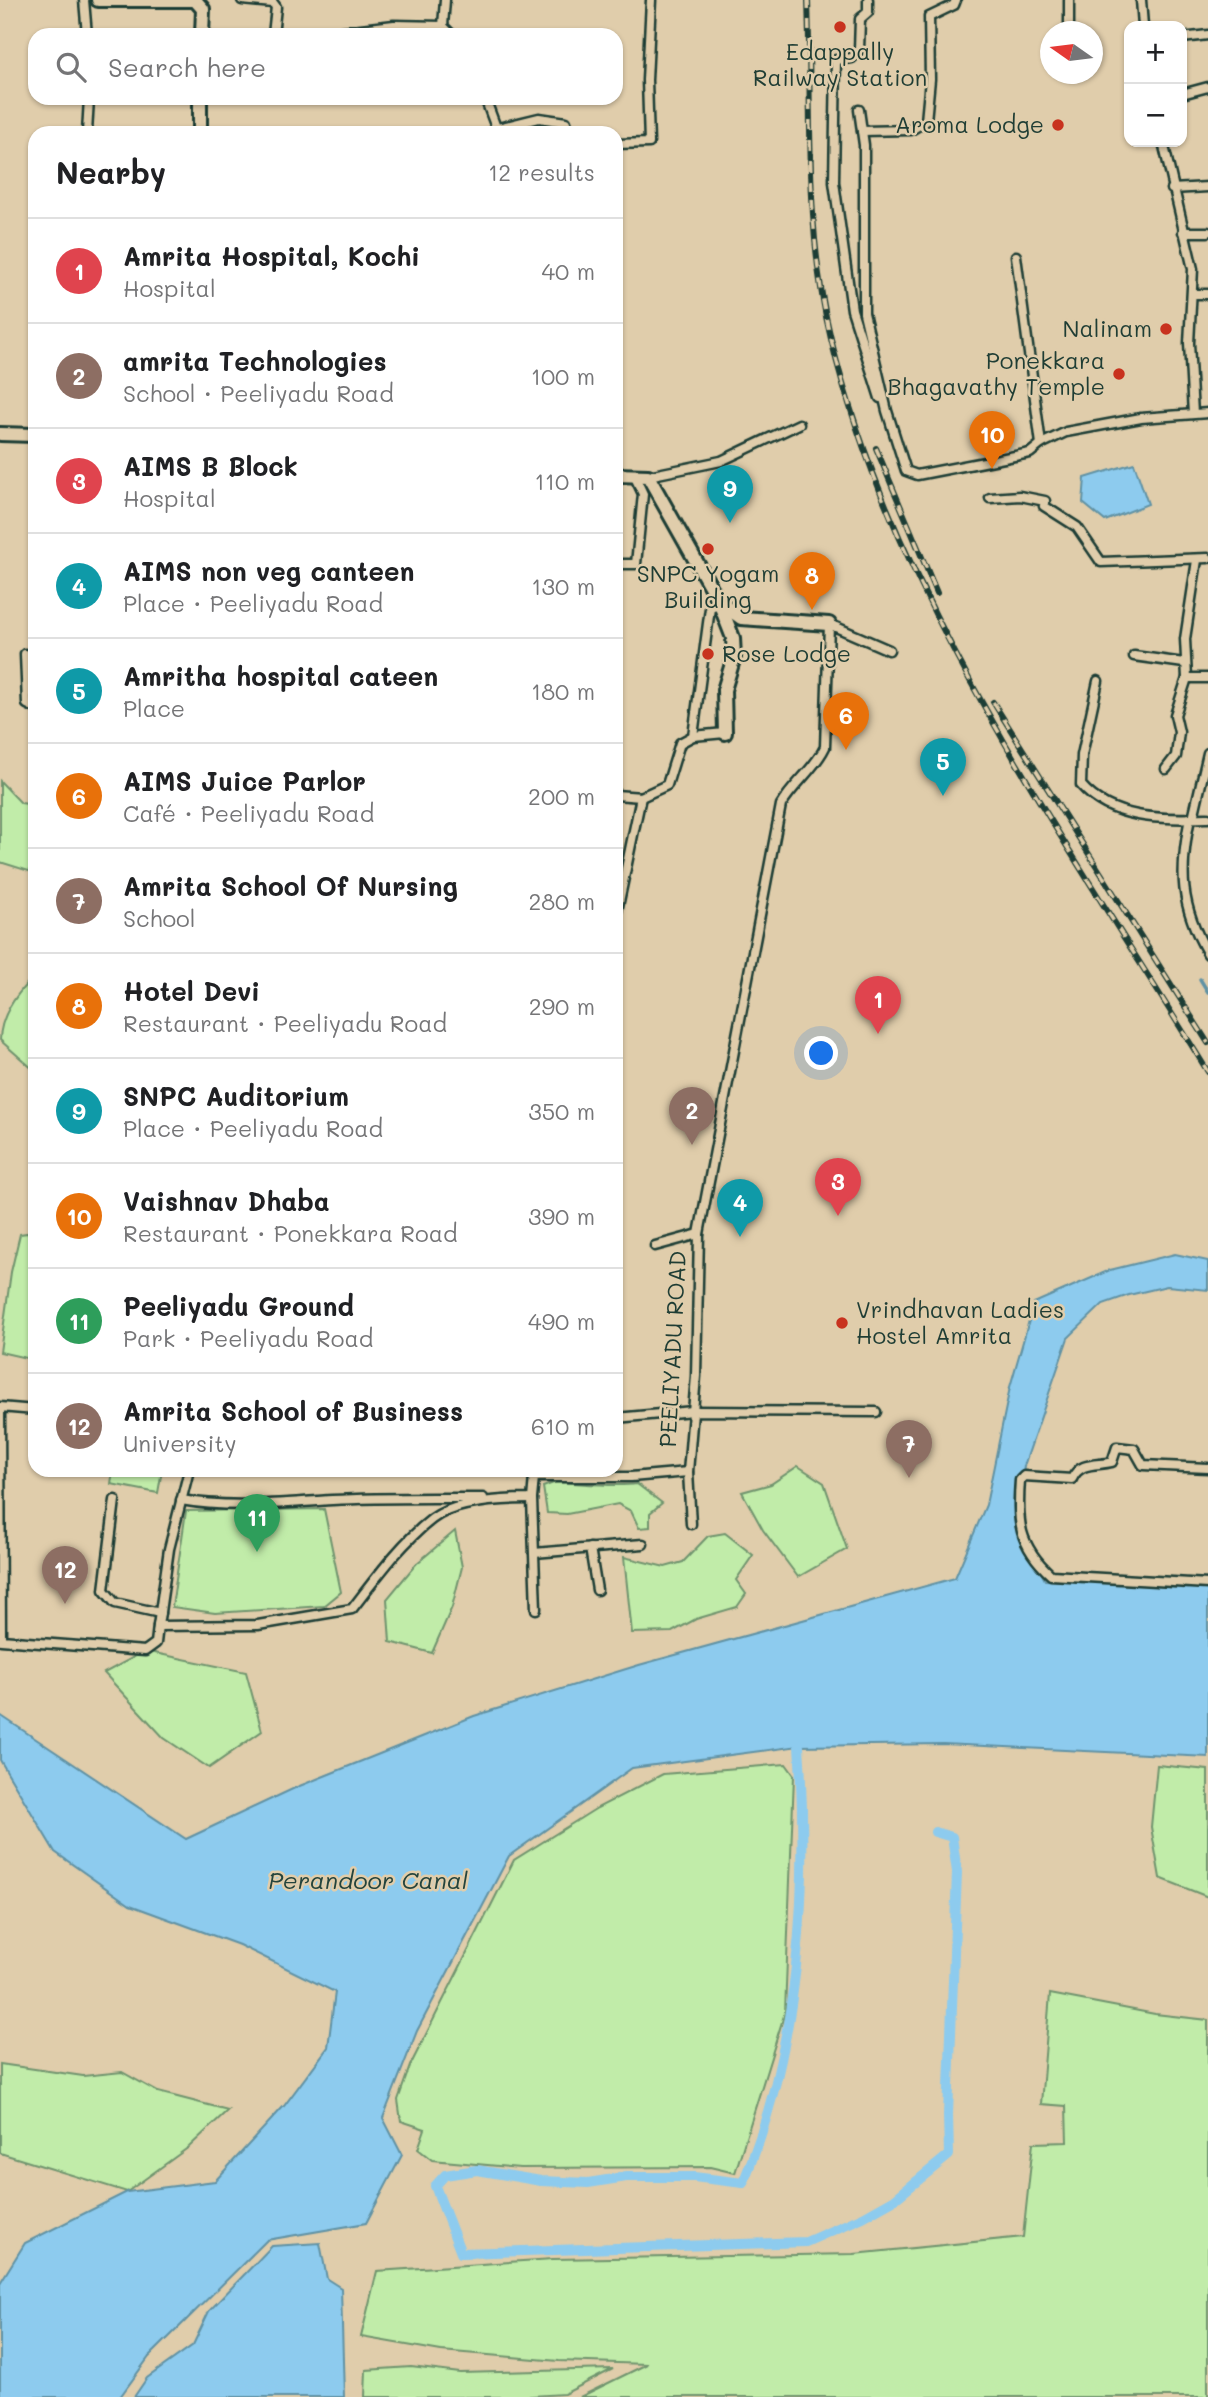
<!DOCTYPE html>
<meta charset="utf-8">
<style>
:root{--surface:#fff;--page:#f2f2f2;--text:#202124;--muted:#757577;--line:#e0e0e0;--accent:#1a73e8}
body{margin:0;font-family:Mali,sans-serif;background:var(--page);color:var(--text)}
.controls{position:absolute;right:21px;top:21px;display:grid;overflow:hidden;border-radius:14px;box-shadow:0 2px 5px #0004}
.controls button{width:63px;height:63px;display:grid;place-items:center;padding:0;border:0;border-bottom:2px solid var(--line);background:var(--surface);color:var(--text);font:35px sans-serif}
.compass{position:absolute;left:1040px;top:21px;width:63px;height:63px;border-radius:50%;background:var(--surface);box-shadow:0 2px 5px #0004;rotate:284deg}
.you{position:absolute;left:822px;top:1054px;width:24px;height:24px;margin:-18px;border:5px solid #fff;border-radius:50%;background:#1a73e8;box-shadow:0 0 0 10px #1a73e833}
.badge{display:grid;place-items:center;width:46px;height:46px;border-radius:50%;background:var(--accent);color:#fff;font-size:23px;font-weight:700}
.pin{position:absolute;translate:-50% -58px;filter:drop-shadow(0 2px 4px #0008)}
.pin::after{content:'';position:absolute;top:37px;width:24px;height:21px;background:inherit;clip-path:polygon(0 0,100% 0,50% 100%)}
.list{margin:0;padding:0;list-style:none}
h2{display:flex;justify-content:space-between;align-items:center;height:91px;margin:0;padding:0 28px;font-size:30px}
h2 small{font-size:23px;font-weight:400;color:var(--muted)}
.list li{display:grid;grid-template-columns:46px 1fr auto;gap:21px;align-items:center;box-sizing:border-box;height:105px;padding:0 28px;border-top:2px solid var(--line)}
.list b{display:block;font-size:26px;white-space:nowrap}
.list p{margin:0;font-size:23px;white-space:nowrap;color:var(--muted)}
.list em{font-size:23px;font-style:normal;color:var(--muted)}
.icon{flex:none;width:38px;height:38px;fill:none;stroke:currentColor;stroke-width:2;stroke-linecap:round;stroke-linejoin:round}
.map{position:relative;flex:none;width:1208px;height:2397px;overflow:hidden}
.search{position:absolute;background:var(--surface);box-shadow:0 2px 5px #0004;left:28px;top:28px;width:595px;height:77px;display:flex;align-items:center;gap:18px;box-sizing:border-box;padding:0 24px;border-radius:21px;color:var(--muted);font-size:26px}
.panel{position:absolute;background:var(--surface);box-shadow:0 2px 5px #0004;left:28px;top:126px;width:595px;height:1351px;border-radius:21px}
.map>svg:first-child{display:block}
.green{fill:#c1eca9;stroke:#70946e;stroke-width:2}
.water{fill:#8dcbee;stroke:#6192a4;stroke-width:2}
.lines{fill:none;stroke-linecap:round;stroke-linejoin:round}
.stream{stroke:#6192a4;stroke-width:3.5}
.canal{stroke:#8dcbee;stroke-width:10}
.street-casing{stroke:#1f3d34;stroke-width:13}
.secondary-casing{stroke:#1f3d34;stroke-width:18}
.street{stroke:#e0cdab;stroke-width:8}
.secondary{stroke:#e0cdab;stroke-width:12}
.rail-casing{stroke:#1f3d34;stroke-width:6}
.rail{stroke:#e0cdab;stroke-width:3.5;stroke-dasharray:10;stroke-linecap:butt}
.poi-dot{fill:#c8321e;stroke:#e0cdab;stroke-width:2.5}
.labels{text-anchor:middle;stroke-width:5;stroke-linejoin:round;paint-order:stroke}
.poi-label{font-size:23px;fill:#1f3d34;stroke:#e0cdab;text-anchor:end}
.street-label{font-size:23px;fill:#1f3d34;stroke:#e0cdab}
.water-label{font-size:24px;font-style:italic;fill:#24443d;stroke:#e0cdab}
</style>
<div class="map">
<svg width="1208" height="2397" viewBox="0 0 1208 2397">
<rect width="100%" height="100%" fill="#e0cdab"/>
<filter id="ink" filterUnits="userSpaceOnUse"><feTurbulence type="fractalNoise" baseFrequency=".0143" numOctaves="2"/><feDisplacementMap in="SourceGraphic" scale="14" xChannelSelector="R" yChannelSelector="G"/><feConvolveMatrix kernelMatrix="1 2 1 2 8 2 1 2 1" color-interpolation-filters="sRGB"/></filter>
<g filter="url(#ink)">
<!-- green -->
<g class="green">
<polygon points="0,781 21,803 35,805 35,873 0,862"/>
<path d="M35,975V1071L0,1040C0,1015 18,992 35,975Z"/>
<polygon points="35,1232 35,1360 0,1352 11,1272 20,1234"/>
<polygon points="798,1466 824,1483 847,1549 798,1577 763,1530 742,1492 771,1484"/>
<polygon points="113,1470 162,1470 158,1493 111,1484"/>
<path d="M556,1482C583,1483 611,1487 637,1484L662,1503L650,1513V1527L639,1528L631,1511L618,1504L567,1514L547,1513L543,1487Z"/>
<polygon points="324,1509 341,1592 324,1606 215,1613 172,1607 186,1511"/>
<polygon points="455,1531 462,1567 452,1607 432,1653 390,1642 387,1599 416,1564"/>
<polygon points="725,1533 753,1555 736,1580 746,1594 737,1607 696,1619 672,1632 632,1633 624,1557 665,1567 683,1562 708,1536"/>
<polygon points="145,1651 246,1672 262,1731 209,1768 164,1738 104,1673"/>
<polygon points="786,1764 794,1775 785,2012 735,2173 710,2167 520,2168 432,2160 418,2149 425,2129 401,2121 398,2100 410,2066 514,1860 597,1808 663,1774"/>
<polygon points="1157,1765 1208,1770 1208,1897 1160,1878 1151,1827"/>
<polygon points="1050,1994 1155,2014 1208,2020 1208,2397 580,2397 647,2364 559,2361 441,2351 361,2337 377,2271 553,2259 854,2254 1023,2237 1033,2143 1067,2142 1066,2106 1041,2104"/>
<polygon points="0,2064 83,2076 122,2072 158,2092 228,2110 189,2147 127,2192 0,2153"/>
<polygon points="411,2367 460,2373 613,2369 564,2394 516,2397 365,2397 366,2370"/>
</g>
<!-- water -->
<g class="water">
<polygon points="1134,463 1148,504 1105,521 1083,503 1085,478"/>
<polygon points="1175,1254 1208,1261 1208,1290 1167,1286 1129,1295 1103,1304 1068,1338 1024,1466 1016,1525 1045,1580 1208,1584 1208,1757 943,1744 799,1746 632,1768 509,1856 417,2031 383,2118 402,2155 366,2223 267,2240 149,2357 120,2397 0,2397 0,2283 25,2243 127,2192 215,2181 284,2106 328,2047 335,1992 239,1945 130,1905 55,1852 0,1760 0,1715 186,1839 297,1787 474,1716 639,1665 955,1578 986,1505 1010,1387 1034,1303 1110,1270"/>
<polygon points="320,2243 327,2279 341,2288 344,2397 134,2397 147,2378 193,2345 209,2311 272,2246"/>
</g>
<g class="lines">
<!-- stream -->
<polyline class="stream" points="1200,979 1208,992"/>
<!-- canal -->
<path class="canal" d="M799,1746C809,1890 799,2049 743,2183L694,2177H626L588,2183L541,2181L477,2170L445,2175L435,2186L461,2253L806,2242L863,2217L895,2199L949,2155L948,2115L957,1872L952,1837L935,1832"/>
<!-- street casing -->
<g class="street-casing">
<g id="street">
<polyline points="84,0 87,35"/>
<polyline points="242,0 273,3 276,7 273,35"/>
<polyline points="868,0 868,12 860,19 859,50 852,58 836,60 834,182 852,310 880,398"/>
<polyline points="1069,0 1069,32"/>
<polyline points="1141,0 1143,26"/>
<polyline points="443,26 445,0"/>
<polyline points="311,35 394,25 443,26 452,35"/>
<polyline points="1182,38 1208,35"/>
<polyline points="1182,94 1208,87"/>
<polyline points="485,98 498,133"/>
<polyline points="859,110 864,145 864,313 887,411 906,471 917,475 1030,453 1041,444 1066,432 1141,418 1208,413"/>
<polyline points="498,128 539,118 566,122 569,133"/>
<polyline points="862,131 911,130 926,121 930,79 929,17 954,5 956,0"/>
<polyline points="87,133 89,98"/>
<polyline points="1163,142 1193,269 1189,343 1193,414"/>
<polyline points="616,144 649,143 647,80 651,0"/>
<polyline points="1172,189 1208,187"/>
<polyline points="1183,232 1208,232"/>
<polyline points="1016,256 1041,444"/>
<polyline points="1193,294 1208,294"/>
<polyline points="648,476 721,461 799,424"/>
<polyline points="990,498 1020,496 1045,501"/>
<polyline points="1044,506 1077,527 1101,562 1208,558"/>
<polyline points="616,564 636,564 643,494 635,477"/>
<polyline points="25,654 27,704 35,708"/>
<polyline points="1134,656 1184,663"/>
<polyline points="1187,678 1208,678"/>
<path d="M1098,681L1082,755L1081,785C1112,821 1164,819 1208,818"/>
<polyline points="693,736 710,608 719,602"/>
<polyline points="1166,769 1176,756 1179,732 1175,715 1187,678 1185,639 1197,560"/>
<polyline points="616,795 641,797 667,785 680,743 693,736 725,733"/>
<path d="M1190,818C1179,872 1180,906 1208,954"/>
<polyline points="1193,818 1208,753"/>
<polyline points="616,916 641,797"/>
<polyline points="655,1246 699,1234"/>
<polyline points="35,1410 0,1407 1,1640 145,1651 156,1643 158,1626"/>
<polyline points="616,1418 693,1411 876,1412"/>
<path d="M1208,1468L1143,1465L1134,1449L1117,1447L1112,1462C1097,1466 1080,1461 1072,1479L1024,1476L1020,1480C1017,1521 1018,1545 1051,1575L1208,1584"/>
<path d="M189,1470L169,1549L158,1626L258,1625L352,1609C376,1578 401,1543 432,1519C455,1501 504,1499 532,1499L534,1477H631L688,1472L696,1376L699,1234L781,805C793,784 814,770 825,747L829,624L889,650"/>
<polyline points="688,1472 691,1524"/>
<polyline points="532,1499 536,1609"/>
<polyline points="115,1500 104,1590 115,1603 160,1613"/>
<path d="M181,1500C231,1509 281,1503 332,1500C382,1497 433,1498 483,1498"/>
<polyline points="590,1548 597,1590"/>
<polyline points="534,1553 643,1544"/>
</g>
</g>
<!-- secondary casing -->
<g class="secondary-casing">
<g id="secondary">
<polyline points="98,0 193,0"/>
<polyline points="195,0 203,9 202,35"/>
<polyline points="200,98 200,133"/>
<polyline points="0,434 35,435"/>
<polyline points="616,475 648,476 719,602 733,638 734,657 724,690 725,733"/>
<polyline points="719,602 741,618 829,624"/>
</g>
</g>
<!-- street -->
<use href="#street" class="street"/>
<!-- secondary -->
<use href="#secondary" class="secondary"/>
<!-- rail casing -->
<g class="rail-casing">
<g id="rail">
<path d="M808,0C812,112 804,229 831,339C895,603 1068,843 1208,1072"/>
<polyline points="876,448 937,593"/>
<polyline points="993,702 1208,1043"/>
</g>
</g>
<!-- rail -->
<use href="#rail" class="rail"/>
</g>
</g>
<!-- markers -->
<g class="poi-dot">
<circle cx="840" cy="27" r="7"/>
<circle cx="1058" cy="125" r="7"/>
<circle cx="1166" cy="329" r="7"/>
<circle cx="1119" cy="374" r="7"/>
<circle cx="708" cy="549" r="7"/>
<circle cx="708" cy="654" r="7"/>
<circle cx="842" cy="1323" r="7"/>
</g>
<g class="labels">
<!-- poi labels -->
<g class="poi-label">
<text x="840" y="60" text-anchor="middle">Edappally<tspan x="840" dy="26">Railway Station</tspan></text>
<text x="1044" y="133">Aroma Lodge</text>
<text x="1152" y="337">Nalinam</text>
<text x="1105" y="369">Ponekkara<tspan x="1105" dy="26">Bhagavathy Temple</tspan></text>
<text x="708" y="582" text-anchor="middle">SNPC Yogam<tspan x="708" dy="26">Building</tspan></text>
<text x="722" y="662" text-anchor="start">Rose Lodge</text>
<text x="856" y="1318" text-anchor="start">Vrindhavan Ladies<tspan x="856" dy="26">Hostel Amrita</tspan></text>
</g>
<!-- street labels -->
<g class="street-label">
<text transform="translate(673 1349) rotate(-87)" y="8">PEELIYADU ROAD</text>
</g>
<!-- water labels -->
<g class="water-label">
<text x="368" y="1889">Perandoor Canal</text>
</g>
</g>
</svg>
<div class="controls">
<button>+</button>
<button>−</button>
</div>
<svg class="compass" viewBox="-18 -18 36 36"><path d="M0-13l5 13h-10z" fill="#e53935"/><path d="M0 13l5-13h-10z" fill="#757577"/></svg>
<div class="you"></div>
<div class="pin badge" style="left:878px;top:1034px;background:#e0444e">1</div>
<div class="pin badge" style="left:692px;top:1145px;background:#8d6e63">2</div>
<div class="pin badge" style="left:838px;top:1216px;background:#e0444e">3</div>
<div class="pin badge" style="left:740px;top:1237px;background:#0f9aa8">4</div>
<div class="pin badge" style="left:943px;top:796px;background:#0f9aa8">5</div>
<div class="pin badge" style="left:846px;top:750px;background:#e8710a">6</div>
<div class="pin badge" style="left:909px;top:1478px;background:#8d6e63">7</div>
<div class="pin badge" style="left:812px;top:610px;background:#e8710a">8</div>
<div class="pin badge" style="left:730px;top:523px;background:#0f9aa8">9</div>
<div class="pin badge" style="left:992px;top:469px;background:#e8710a">10</div>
<div class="pin badge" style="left:257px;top:1552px;background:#2e9e5b">11</div>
<div class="pin badge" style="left:65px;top:1604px;background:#8d6e63">12</div>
<div class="search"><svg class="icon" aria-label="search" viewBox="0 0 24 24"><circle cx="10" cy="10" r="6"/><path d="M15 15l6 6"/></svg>Search here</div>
<section class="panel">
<h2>Nearby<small>12 results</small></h2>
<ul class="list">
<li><span class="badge" style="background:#e0444e">1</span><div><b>Amrita Hospital, Kochi</b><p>Hospital</p></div><em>40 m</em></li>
<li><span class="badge" style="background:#8d6e63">2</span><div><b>amrita Technologies</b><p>School · Peeliyadu Road</p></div><em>100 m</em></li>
<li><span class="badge" style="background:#e0444e">3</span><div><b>AIMS B Block</b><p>Hospital</p></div><em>110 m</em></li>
<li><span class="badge" style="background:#0f9aa8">4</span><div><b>AIMS non veg canteen</b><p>Place · Peeliyadu Road</p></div><em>130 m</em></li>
<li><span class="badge" style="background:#0f9aa8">5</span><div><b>Amritha hospital cateen</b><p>Place</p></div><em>180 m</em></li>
<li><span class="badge" style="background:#e8710a">6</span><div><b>AIMS Juice Parlor</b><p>Café · Peeliyadu Road</p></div><em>200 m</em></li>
<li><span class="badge" style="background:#8d6e63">7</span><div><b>Amrita School Of Nursing</b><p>School</p></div><em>280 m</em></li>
<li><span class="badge" style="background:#e8710a">8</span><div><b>Hotel Devi</b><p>Restaurant · Peeliyadu Road</p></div><em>290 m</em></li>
<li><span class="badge" style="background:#0f9aa8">9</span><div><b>SNPC Auditorium</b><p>Place · Peeliyadu Road</p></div><em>350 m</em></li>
<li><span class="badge" style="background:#e8710a">10</span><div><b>Vaishnav Dhaba</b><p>Restaurant · Ponekkara Road</p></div><em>390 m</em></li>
<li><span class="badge" style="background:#2e9e5b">11</span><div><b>Peeliyadu Ground</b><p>Park · Peeliyadu Road</p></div><em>490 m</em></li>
<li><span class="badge" style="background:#8d6e63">12</span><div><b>Amrita School of Business</b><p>University</p></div><em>610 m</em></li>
</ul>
</section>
</div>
